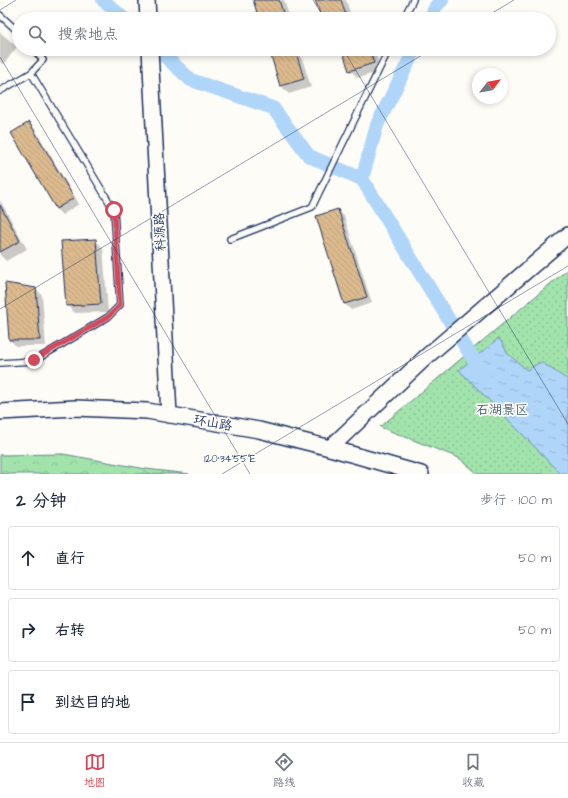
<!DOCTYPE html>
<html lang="zh">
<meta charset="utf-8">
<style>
:root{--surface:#fff;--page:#f6f6f7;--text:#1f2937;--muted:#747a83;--line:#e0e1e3;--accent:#d1495b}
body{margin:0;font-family:"Architects Daughter","LXGW WenKai TC",sans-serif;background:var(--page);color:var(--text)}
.compass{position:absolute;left:472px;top:68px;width:36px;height:36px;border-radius:50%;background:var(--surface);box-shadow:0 2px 6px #0003;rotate:59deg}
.stop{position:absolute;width:12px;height:12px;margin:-9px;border:3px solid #d1495b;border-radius:50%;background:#fff}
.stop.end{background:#d1495b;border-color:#fff;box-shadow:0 1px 4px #0008}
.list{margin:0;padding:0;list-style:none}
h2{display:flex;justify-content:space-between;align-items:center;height:52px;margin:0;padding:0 16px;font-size:17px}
h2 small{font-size:13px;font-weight:400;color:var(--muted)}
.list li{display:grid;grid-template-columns:26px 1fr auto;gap:12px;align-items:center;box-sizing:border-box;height:64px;margin:0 8px 8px;padding:0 8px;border:1px solid var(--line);border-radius:4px}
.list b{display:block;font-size:15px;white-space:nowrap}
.list em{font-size:13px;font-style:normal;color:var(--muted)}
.icon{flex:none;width:22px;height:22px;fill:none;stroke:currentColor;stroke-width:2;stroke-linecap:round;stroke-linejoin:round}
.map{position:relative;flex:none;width:568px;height:474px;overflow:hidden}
.search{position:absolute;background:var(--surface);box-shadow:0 2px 6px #0003;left:12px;right:12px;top:12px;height:44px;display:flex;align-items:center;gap:10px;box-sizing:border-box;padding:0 14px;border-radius:22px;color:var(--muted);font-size:15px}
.sheet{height:268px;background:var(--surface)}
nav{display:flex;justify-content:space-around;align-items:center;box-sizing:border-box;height:56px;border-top:1px solid var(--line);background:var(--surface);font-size:11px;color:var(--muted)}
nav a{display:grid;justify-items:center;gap:2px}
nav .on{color:var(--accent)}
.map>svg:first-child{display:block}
.forest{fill:url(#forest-crowns);stroke:#5e8985}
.park{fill:url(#park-dots);stroke:#5e8985}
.water{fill:url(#water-ripples);stroke:#7493ba}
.shadow{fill:#0003}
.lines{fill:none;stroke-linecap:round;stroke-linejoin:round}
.canal{stroke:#afd5f8;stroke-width:14}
.building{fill:url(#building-back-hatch);stroke:#1b2f5e}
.lane-casing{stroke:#1b2f5e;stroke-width:8}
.secondary-casing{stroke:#1b2f5e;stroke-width:18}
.lane{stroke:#fdfcf7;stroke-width:5.5}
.secondary{stroke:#fdfcf7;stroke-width:15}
.route{stroke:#d1495b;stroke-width:5}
.ticks{fill:none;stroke:#1b2f5e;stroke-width:1;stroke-opacity:0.45}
.labels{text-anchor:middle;stroke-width:3.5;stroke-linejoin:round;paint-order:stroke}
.street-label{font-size:13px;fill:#1b2f5e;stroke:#fdfcf7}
.park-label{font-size:13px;fill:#3d5c72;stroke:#fdfcf7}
.ticks-label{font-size:10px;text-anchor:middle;fill:#1b2f5e;stroke:#fdfcf7;stroke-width:3.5;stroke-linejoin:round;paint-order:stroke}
</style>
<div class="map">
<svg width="568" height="474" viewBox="0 0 568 474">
<defs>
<pattern id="forest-crowns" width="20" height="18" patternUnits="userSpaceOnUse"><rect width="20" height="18" fill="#a2e3ac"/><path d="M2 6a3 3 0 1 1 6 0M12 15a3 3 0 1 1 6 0" fill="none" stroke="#8bc396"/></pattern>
<pattern id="park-dots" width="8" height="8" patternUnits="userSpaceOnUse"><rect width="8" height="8" fill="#a2e3ac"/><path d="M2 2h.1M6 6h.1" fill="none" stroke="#8bc396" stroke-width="1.8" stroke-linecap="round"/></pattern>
<pattern id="water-ripples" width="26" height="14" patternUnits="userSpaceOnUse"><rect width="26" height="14" fill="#afd5f8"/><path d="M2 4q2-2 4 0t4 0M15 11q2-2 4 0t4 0" fill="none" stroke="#96b7d7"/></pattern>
<pattern id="building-back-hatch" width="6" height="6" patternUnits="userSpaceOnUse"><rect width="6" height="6" fill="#dcba8e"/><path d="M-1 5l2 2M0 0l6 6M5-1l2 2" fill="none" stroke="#bca07d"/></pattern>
</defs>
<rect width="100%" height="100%" fill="#fdfcf7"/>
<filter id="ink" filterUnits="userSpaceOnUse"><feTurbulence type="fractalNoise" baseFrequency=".025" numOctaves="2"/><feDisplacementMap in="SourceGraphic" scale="8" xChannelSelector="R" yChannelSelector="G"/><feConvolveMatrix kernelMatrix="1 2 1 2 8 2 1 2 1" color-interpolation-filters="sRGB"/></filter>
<g filter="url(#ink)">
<!-- forest -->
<polygon class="forest" points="63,454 146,469 189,474 0,474 0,455"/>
<!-- park -->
<polygon class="park" points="568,269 568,474 478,474 459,458 380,427"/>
<!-- water -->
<polygon class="water" points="499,338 508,354 527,370 541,362 568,380 568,474 560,474 534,446 459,370"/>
<!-- shadow -->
<g class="shadow">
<polygon points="254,0 284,0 290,19 260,19"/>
<polygon points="317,0 346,0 352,19 323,19"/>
<polygon points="0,32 17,47 3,65 0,62"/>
<polygon points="270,49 299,49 311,87 289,94 281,86"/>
<polygon points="343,49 374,49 381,71 358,78 350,70"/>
<polygon points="29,123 35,129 79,204 62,215 56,209"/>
<polygon points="0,200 27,249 6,261 0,255"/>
<polygon points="338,210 344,216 372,303 351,310 345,304 317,217"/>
<polygon points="95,240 103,248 108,312 75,313 67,305"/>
<polygon points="36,289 42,295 46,346 16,346 10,340"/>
</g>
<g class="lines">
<!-- canal -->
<g class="canal">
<polyline points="103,0 124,19"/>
<polyline points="430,19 436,6 442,0"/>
<polyline points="157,49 191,80 273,108 309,156 362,179 483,375"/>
<polyline points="362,179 377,125 415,49"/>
</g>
</g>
<!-- building -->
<g class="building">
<polygon points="253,0 279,0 285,19 259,19"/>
<polygon points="315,0 341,0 347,19 322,19"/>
<polygon points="269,49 295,49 304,79 280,86"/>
<polygon points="342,49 369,49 374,63 349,71"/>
<polygon points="29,122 74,198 56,209 11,133"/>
<polygon points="0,205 20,241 0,252"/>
<polygon points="338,209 367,297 344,304 316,216"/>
<polygon points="96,239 101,304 66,306 61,241"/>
<polygon points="5,283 36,288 40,340 9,340"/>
</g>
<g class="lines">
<!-- lane casing -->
<g class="lane-casing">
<g id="lane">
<polyline points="0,15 12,26 19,33"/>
<polyline points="403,19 413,0"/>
<polyline points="0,91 31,73 43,60 33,49"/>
<polyline points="230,239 312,207 389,49"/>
<polyline points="0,363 34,361 108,317 120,305 114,210 31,73"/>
</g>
</g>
<!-- secondary casing -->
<g class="secondary-casing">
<g id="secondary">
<polyline points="147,0 148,19"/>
<polyline points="150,49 169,415"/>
<polyline points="0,412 75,408 147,411 259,430 330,448 421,474"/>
<polyline points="330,448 426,357 568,235"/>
</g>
</g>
<!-- lane -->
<use href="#lane" class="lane"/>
<!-- secondary -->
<use href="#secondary" class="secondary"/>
</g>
</g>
<g class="lines" filter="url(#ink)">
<!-- route -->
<polyline class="route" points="34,360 108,317 120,305 114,210"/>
</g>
<!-- ticks -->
<path class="ticks" d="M313,0L325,19M0,10L16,0M482,19L514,0M343,49L568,424M0,57L250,474M0,309L432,49M222,474L568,266"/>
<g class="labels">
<!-- street labels -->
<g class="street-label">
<text transform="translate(159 232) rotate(-93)" y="5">科源路</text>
<text transform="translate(213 422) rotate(10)" y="5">环山路</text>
</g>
<!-- park labels -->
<g class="park-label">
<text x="502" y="414">石湖景区</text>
</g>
</g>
<g class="ticks-label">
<text x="230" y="462">120°34'55"E</text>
</g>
</svg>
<svg class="compass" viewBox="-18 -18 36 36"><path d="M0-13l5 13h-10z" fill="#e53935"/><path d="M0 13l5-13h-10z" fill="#747a83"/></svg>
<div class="stop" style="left:114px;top:210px"></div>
<div class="stop end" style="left:34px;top:360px"></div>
<div class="search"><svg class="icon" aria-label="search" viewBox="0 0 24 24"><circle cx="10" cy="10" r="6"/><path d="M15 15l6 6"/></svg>搜索地点</div>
</div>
<section class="sheet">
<h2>2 分钟<small>步行 · 100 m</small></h2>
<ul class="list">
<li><svg class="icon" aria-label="ahead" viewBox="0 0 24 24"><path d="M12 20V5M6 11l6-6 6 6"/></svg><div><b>直行</b></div><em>50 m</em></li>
<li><svg class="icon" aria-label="right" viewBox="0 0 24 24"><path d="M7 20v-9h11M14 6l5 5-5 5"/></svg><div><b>右转</b></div><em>50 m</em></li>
<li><svg class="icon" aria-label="arrive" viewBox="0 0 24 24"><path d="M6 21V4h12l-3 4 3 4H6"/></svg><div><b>到达目的地</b></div></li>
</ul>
</section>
<nav>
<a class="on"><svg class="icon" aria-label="map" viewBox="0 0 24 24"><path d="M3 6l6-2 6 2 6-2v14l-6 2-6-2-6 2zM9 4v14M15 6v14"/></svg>地图</a>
<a><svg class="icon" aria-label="directions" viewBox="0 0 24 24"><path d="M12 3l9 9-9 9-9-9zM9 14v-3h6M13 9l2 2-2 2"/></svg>路线</a>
<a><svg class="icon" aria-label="saved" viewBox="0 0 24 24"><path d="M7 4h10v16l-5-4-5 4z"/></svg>收藏</a>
</nav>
